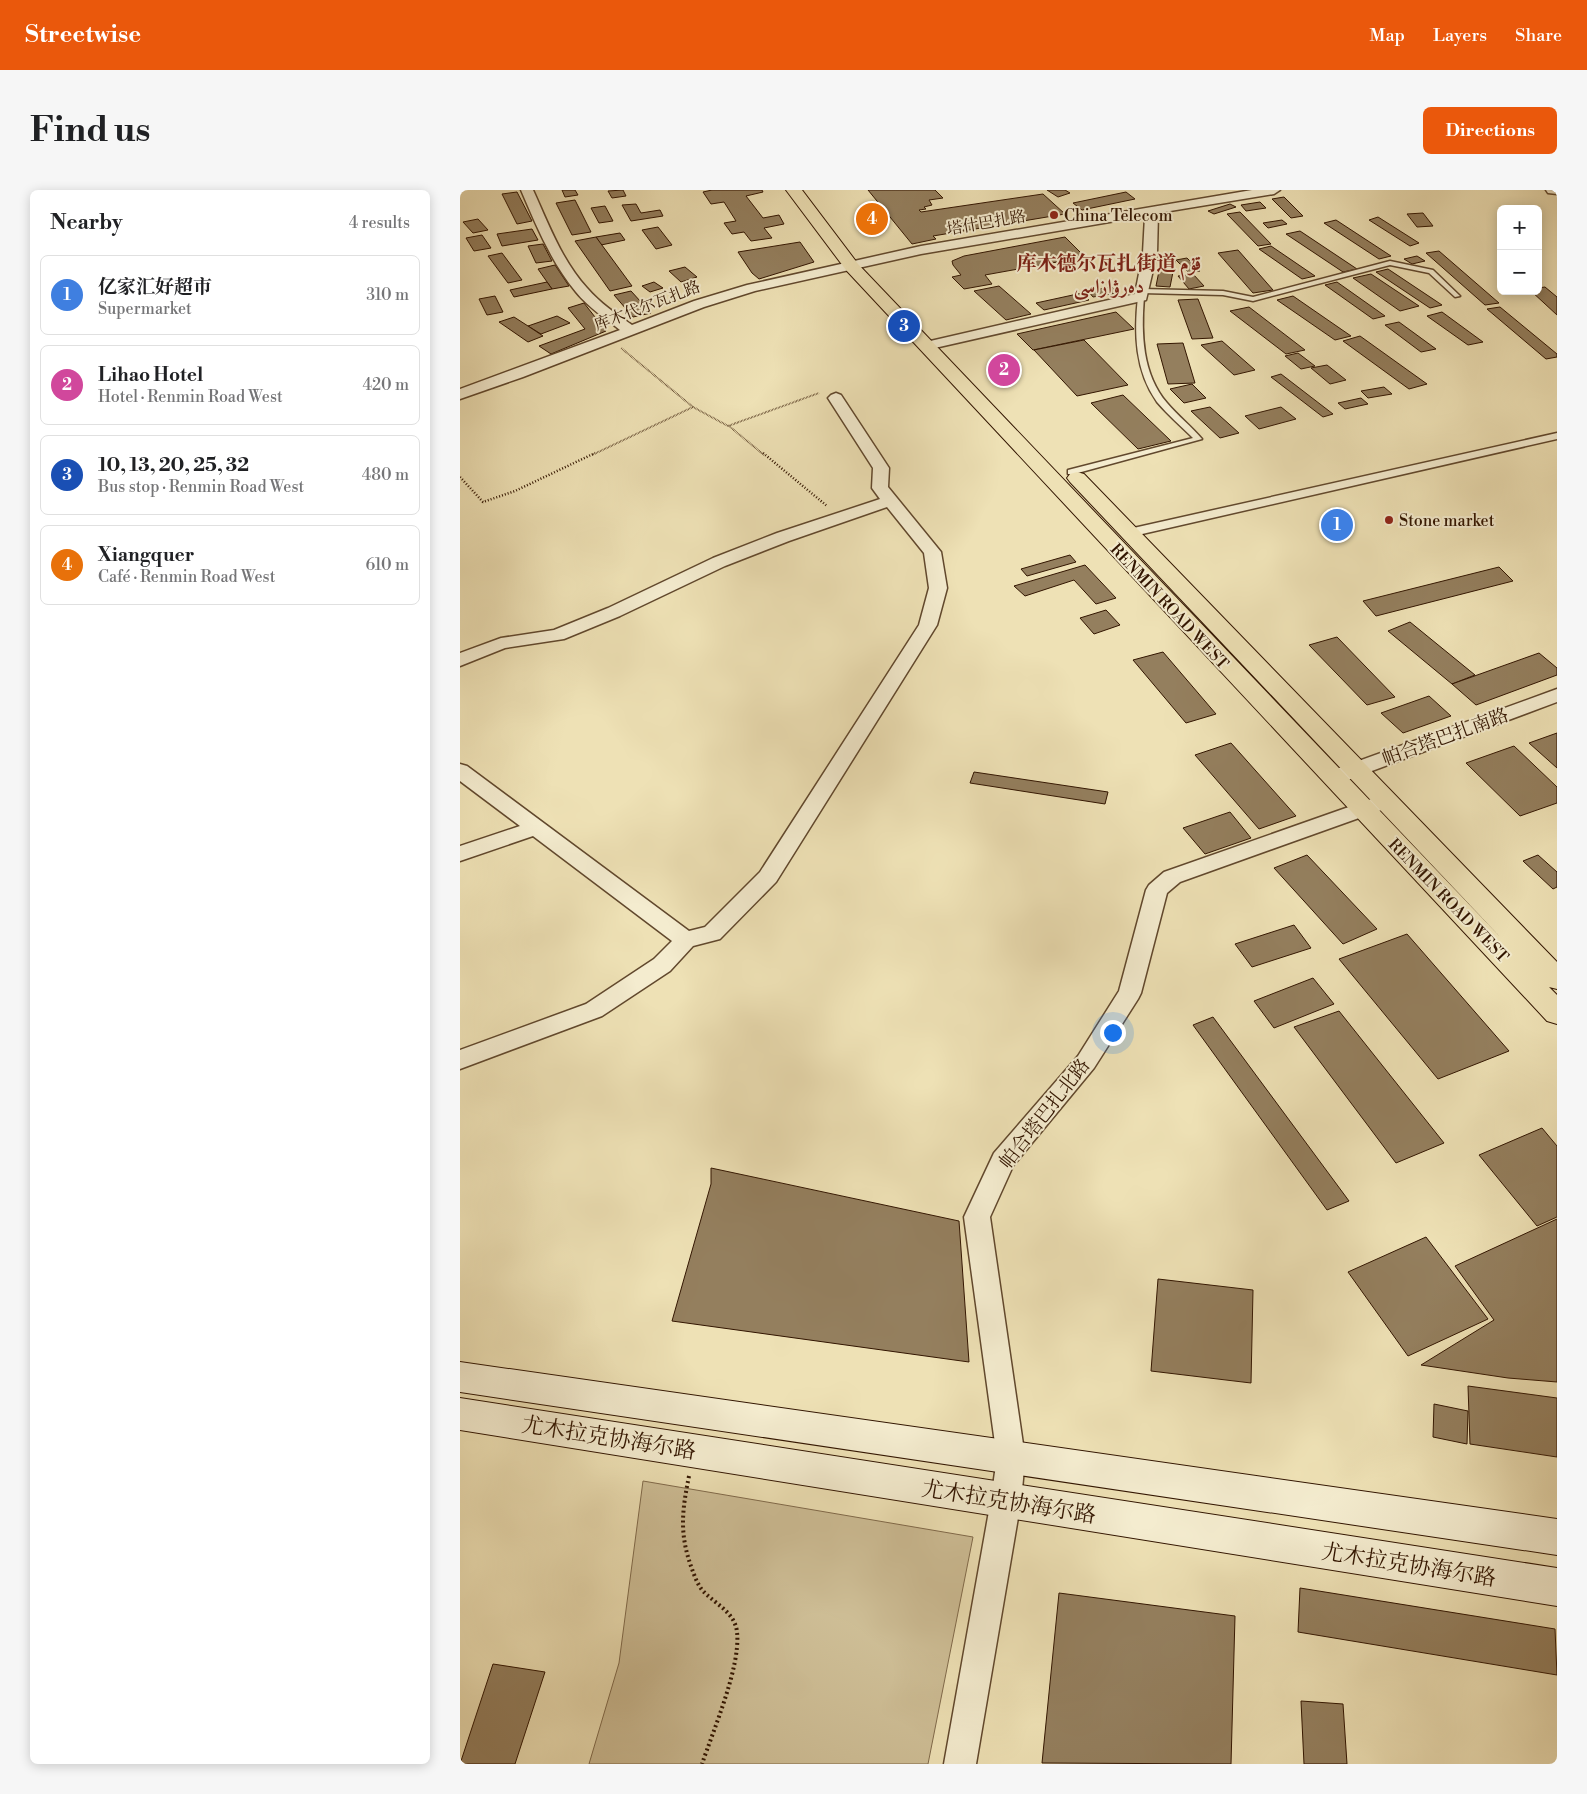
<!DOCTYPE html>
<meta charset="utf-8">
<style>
:root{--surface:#fff;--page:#f6f6f6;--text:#202124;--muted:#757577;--line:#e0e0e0;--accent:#ea580c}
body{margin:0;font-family:"Libre Bodoni",Amiri,"Noto Serif SC",serif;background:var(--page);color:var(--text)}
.controls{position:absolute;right:15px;top:15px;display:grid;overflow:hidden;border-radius:8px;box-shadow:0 2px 12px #0003}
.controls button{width:45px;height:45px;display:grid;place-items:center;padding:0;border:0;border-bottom:1px solid var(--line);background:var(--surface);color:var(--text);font:25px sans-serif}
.you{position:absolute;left:652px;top:842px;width:18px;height:18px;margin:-12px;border:4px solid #fff;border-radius:50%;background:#1a73e8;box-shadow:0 0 0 8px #1a73e833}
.badge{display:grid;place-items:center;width:32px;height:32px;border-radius:50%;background:var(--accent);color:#fff;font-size:16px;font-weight:700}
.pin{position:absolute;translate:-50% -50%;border:2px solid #fff;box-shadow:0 1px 5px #0006}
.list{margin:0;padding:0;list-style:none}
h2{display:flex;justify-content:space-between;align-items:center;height:65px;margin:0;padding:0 20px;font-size:21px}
h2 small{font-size:16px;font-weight:400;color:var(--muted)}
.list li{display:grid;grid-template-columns:32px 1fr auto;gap:15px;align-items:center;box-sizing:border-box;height:80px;margin:0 10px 10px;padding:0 10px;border:1px solid var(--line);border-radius:8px}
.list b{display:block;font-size:19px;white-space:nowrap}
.list p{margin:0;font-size:16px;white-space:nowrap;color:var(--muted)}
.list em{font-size:16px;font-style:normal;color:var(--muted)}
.map{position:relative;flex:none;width:1097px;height:1574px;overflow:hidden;border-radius:8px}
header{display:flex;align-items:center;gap:30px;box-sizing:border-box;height:70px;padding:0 25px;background:var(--accent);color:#fff}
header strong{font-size:24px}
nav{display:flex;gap:28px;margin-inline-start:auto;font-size:18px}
.intro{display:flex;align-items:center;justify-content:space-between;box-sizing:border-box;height:120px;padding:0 30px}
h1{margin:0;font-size:35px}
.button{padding:12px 22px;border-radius:8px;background:var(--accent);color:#fff;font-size:18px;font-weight:700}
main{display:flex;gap:30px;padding:0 30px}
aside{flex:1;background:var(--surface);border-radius:8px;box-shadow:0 2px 12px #0003}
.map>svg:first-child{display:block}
.green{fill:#cebe96;stroke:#806a4b}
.building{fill:#947f5e;stroke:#321500}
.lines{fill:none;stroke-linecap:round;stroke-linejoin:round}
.service-casing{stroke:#61482d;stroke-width:3}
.pedestrian-casing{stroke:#61482d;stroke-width:3}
.minor-casing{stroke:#61482d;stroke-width:3}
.secondary-casing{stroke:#321500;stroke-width:2}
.primary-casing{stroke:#321500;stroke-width:2}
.path-far2{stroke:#321500;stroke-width:2;stroke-dasharray:0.5 1;stroke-linecap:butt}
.path-far1{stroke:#321500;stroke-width:2.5;stroke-dasharray:1 2;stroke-linecap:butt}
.path{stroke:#321500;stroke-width:4;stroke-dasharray:2 3;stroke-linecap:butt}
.service{fill:#f4eccf;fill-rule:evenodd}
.pedestrian{fill:#f4eccf;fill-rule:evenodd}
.minor{fill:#f4eccf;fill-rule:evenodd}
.secondary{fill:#f4eccf;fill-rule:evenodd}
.primary{fill:#eee1b5;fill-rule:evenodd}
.poi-dot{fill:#8f2418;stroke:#f4eccf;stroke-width:2}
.labels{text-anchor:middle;stroke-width:4;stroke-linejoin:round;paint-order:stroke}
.far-poi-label{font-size:16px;fill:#321500;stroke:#f4eccf;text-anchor:start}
.far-street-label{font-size:16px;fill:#321500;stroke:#f4eccf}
.street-label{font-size:19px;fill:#321500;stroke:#f4eccf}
.far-district-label{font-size:20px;font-weight:bold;fill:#7a1f14;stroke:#f4eccf}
.near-street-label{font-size:22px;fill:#321500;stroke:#f4eccf}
</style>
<header>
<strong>Streetwise</strong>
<nav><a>Map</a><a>Layers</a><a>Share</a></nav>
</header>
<div class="intro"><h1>Find us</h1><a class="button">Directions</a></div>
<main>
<aside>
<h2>Nearby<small>4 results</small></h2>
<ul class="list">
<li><span class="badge" style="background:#3f7fe0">1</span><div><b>亿家汇好超市</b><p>Supermarket</p></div><em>310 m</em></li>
<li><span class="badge" style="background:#d1479c">2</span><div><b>Lihao Hotel</b><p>Hotel · Renmin Road West</p></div><em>420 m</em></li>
<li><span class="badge" style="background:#1a4fb4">3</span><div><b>10, 13, 20, 25, 32</b><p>Bus stop · Renmin Road West</p></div><em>480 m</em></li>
<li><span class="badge" style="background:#e8710a">4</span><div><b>Xiangquer</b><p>Café · Renmin Road West</p></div><em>610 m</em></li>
</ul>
</aside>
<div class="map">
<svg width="1097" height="1574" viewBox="0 0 1097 1574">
<rect width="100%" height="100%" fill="#eee1b5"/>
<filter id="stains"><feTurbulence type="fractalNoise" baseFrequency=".004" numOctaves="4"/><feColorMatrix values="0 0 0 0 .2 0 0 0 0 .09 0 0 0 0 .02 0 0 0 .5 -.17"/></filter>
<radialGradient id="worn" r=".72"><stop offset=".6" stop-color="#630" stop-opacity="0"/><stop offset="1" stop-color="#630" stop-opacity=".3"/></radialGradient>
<!-- green -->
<polygon class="green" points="183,1291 513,1347 468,1574 129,1574 159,1473"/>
<!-- building -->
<g class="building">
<polygon points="102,0 115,0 118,5 105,7"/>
<polygon points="163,0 166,6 152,8 148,1"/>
<polygon points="302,0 303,2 286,6 303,28 319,25 324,34 304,38 312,48 291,51 284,42 272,44 264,33 276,31 264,12 251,14 243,2 252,0"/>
<polygon points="408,0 475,0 483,8 469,10 472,15 464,17 466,19 459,20 461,22 583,4 605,24 473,46 476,49 452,54"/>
<polygon points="587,0 605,0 610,3 598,7"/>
<polygon points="57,2 72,31 57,34 42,4"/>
<polygon points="666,2 675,9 622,20 613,13"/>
<polygon points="824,7 843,26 831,28 812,9"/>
<polygon points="115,10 131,42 112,45 96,13"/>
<polygon points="800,12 806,18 786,21 781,15"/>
<polygon points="176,14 181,23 200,20 203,26 171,31 162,15"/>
<polygon points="770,14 776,17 754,24 748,21"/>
<polygon points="145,16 153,31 139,33 131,18"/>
<polygon points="780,22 811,54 798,56 767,24"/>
<polygon points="963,23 973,36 957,37 947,24"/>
<polygon points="918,27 959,53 950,56 909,30"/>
<polygon points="18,29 28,40 13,43 3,32"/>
<polygon points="822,30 827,34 808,38 803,33"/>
<polygon points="876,30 931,66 919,69 864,33"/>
<polygon points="198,37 212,55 196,59 182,40"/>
<polygon points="72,39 78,50 42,56 37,44"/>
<polygon points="840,41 897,79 883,82 826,44"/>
<polygon points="160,43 165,50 141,55 136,47"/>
<polygon points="22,45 31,58 14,61 6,48"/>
<polygon points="136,47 172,96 150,101 115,51"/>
<polygon points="605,47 625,67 525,85 532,94 504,99 492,87 501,85 493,75 492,71 504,66"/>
<polygon points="340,52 354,72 299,89 292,83 278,62"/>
<polygon points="83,54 92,71 76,73 68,56"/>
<polygon points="811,56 855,86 842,89 799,59"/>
<polygon points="778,60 813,100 793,103 758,63"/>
<polygon points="979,61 1039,113 1025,115 966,63"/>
<polygon points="42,63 62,90 48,93 28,66"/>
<polygon points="702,66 716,67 710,97 696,96"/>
<polygon points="957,66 965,71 952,74 944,69"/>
<polygon points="727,68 740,81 729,83 716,70"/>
<polygon points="95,75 109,96 92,99 78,79"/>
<polygon points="225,77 237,87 221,92 209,81"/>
<polygon points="928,79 982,115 970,118 916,82"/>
<polygon points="733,84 744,96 729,99 718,86"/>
<polygon points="911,84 959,116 940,121 893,88"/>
<polygon points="87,92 92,99 54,107 50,100"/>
<polygon points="194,92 203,98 190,102 182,96"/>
<polygon points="877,92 925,126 913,129 865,95"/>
<polygon points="539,96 571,124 546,130 514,101"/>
<polygon points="652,97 657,103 633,107 628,101"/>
<polygon points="1085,97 1097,107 1097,125 1071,101 1078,101 1078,98"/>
<polygon points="171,101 191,123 173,127 154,105"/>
<polygon points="622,103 629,110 584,120 576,113"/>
<polygon points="35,106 43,122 27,125 19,109"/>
<polygon points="833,106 891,146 875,150 817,110"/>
<polygon points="738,109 753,148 732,149 718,110"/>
<polygon points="124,113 146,141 91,164 79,156 125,139 108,118"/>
<polygon points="789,117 845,160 826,164 770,121"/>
<polygon points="1040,117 1097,164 1097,167 1086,169 1027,119"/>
<polygon points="656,122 674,139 573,160 557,144"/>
<polygon points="982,122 1023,152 1008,155 967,126"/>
<polygon points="97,126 110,133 81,144 68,136"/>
<polygon points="54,127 68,136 83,146 68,152 39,132"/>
<polygon points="939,132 976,159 961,162 925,135"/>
<polygon points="900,146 967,194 949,199 883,151"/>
<polygon points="624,150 668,195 617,206 574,160"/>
<polygon points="762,151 795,180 774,185 741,155"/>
<polygon points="723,153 735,193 708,194 697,154"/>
<polygon points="838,163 855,176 841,179 825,166"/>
<polygon points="867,175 886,190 870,194 851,178"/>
<polygon points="821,184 873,224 863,227 811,187"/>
<polygon points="732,194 746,208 724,213 710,199"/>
<polygon points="924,197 932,204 908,208 901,201"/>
<polygon points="663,205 711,251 678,259 631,213"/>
<polygon points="901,208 908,214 885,219 878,213"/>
<polygon points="750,217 779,243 760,248 731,221"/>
<polygon points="821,217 836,229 799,239 785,226"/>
<polygon points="610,365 616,372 567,386 561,379"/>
<polygon points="625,375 656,408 636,414 614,390 565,406 554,396"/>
<polygon points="1039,377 1053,391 916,426 903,411"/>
<polygon points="646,420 660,435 634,444 620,428"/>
<polygon points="950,432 1015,485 992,494 928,441"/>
<polygon points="877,447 935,507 907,515 849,455"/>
<polygon points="703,462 756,524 726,533 673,470"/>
<polygon points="1079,463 1097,478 1097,485 1016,515 992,494"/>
<polygon points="969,506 991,526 943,543 921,523"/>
<polygon points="1097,543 1097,578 1069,553"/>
<polygon points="771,553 836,626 799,639 735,565"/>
<polygon points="1054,556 1097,597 1097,613 1060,626 1006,573"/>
<polygon points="514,582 648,602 645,614 510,593"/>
<polygon points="770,622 791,648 745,664 723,638"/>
<polygon points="847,665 917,739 883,754 814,678"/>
<polygon points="1078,665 1097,682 1097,697 1093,699 1063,671"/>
<polygon points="834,735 851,758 792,777 775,754"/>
<polygon points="947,744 1049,861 978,889 879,769"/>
<polygon points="853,788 874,814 814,838 794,811"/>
<polygon points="879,821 984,953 936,973 834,837"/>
<polygon points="753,827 889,1011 867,1020 733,835"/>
<polygon points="1082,938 1097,956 1097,1027 1077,1036 1019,965"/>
<polygon points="251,978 499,1031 509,1172 212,1131 251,994"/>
<polygon points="1097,1029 1097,1192 1048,1188 961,1175 1034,1130 995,1076"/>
<polygon points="966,1047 1028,1129 948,1166 888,1082"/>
<polygon points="698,1089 793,1100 791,1193 691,1181"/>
<polygon points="1008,1196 1097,1208 1097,1267 1010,1254"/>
<polygon points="974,1214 1008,1221 1007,1254 973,1247"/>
<polygon points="840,1398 1095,1439 1097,1485 838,1442"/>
<polygon points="599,1403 775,1426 771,1574 582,1573"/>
<polygon points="33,1474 85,1482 55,1574 0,1574"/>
<polygon points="841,1511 883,1514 887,1574 844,1574"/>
</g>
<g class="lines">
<!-- service casing -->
<g class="service-casing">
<g id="service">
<polygon points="930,71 973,80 1000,106 995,107 969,83 930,75 793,111 763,105 682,103 679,101 682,99 763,101 793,107"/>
<path d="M681,105L684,107C681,143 682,184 707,213C718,226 731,236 742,249L614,284H608V280L733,248C721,236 708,225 697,212C675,181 674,143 678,107Z"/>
</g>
</g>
<!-- pedestrian casing -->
<g class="pedestrian-casing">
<polygon id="pedestrian" points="1097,243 1097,249 669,347 663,343 669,339"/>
</g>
<!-- minor casing -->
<g class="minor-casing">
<g id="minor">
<path d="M61,0H73C88,33 102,71 127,98C140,113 156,124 172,135L234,111L287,95L461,56L792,0H820L814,4L698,23L697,63L686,110L466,160L461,159L459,156L461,153L466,152L675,104L683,63L685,26L461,64L295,101L244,117L63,187L0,209V199L160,140C145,128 128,117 116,102C91,72 76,35 61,0Z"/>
<polygon points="1086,0 1097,0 1097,4 1088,3"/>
<polygon points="376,203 381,205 429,278 428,297 481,362 487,398 477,435 316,692 260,749 233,756 210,781 142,826 0,879 0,860 126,814 194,769 212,751 73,646 0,671 0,656 60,636 0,591 0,574 7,576 229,741 245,737 300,682 459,435 469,398 464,363 427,317 329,351 265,376 160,426 104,449 45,458 0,476 0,463 41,448 94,440 148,418 253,368 317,343 420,309 412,298 413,278 368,208 371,205"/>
<polygon points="1097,499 1097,512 885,591 878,593 871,591 868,586 871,581"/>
<polygon points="920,606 927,608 930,613 927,618 720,692 707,703 681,803 678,809 634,878 553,976 530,1027 565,1268 561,1310 516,1574 484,1574 531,1310 537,1268 504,1027 534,963 618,866 659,801 686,700 689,695 704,682"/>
</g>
</g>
<!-- secondary casing -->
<g class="secondary-casing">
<g id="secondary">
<polygon points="0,1172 1097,1329 1097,1365 0,1202"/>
<polygon points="0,1208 1097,1378 1097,1416 0,1240"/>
</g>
</g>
<!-- primary casing -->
<g class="primary-casing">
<polygon id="primary" points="326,0 342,0 398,74 1044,751 610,292 607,288 610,284 617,282 624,284 1097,772 1097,799 1089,797 1097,805 1097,834 1087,831 386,80"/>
</g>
<!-- path-far2 -->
<g class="path-far2">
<polyline points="233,217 268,236 359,203"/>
<polyline points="269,236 304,265"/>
<polyline points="132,265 233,217 161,158"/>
</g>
<!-- path-far1 -->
<g class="path-far1">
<polyline points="303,263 367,316"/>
<polyline points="0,287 23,312 55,301 135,263"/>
</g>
<!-- path -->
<path class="path" d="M229,1286C222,1321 219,1344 232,1379C235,1387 238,1396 244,1402C257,1415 275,1423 277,1442C281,1476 253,1541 242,1574"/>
<!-- service -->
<use href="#service" class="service"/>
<!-- pedestrian -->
<use href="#pedestrian" class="pedestrian"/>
<!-- minor -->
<use href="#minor" class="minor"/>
<!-- secondary -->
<use href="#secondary" class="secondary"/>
<!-- primary -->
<use href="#primary" class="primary"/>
</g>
<!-- markers -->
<g class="poi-dot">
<circle cx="594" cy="25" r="5"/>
<circle cx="929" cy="330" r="5"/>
</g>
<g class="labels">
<!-- far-poi labels -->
<g class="far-poi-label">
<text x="604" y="31">China Telecom</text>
<text x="939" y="336">Stone market</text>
</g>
<!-- far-street labels -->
<g class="far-street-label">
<text transform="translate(526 32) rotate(-10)" y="6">塔什巴扎路</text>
<text transform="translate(187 115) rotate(-21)" y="6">库木代尔瓦扎路</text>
<text transform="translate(710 416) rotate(47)" y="6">RENMIN ROAD WEST</text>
<text transform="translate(989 710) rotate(46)" y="6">RENMIN ROAD WEST</text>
</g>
<!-- street labels -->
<g class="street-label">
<text transform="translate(985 546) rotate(-20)" y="7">帕合塔巴扎南路</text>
<text transform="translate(584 923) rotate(-52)" y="7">帕合塔巴扎北路</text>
</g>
<!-- far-district labels -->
<g class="far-district-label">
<text x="649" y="80">库木德尔瓦扎街道 قۇم<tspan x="649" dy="23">دەرۋازاسى</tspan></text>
</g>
<!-- near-street labels -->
<g class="near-street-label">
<text transform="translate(149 1247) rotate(9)" y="8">尤木拉克协海尔路</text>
<text transform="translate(549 1311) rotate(9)" y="8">尤木拉克协海尔路</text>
<text transform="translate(949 1374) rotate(9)" y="8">尤木拉克协海尔路</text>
</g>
</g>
<rect width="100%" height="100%" filter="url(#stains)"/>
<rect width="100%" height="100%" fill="url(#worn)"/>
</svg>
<div class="controls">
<button>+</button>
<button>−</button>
</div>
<div class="you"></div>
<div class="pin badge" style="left:877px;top:335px;background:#3f7fe0">1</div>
<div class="pin badge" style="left:544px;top:180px;background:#d1479c">2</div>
<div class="pin badge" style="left:444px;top:136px;background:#1a4fb4">3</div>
<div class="pin badge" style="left:412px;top:29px;background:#e8710a">4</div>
</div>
</main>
